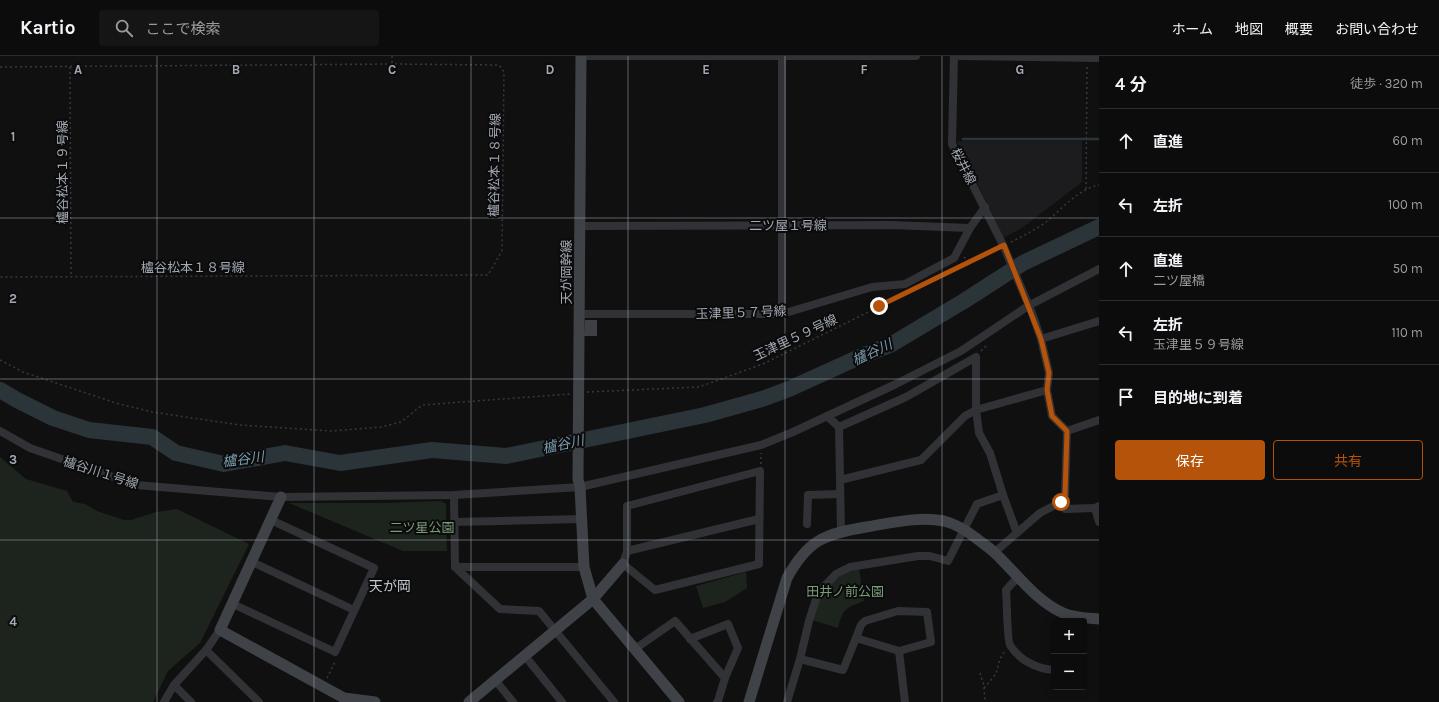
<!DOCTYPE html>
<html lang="ja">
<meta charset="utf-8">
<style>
:root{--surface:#0c0c0d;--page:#151516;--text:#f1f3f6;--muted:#9a9b9d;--line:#2c2c2e;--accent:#b45309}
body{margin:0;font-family:Karla,"Noto Sans JP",sans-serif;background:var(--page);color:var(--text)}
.controls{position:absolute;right:12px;bottom:12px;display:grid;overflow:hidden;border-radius:4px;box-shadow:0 2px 10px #0003}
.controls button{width:36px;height:36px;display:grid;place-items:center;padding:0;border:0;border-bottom:1px solid var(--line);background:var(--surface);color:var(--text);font:20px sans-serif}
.stop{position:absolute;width:12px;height:12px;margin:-9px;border:3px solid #b45309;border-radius:50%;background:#fff}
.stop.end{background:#b45309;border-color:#fff;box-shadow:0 1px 4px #0008}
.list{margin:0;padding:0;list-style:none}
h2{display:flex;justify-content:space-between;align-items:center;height:52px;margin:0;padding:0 16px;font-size:17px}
h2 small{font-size:13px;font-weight:400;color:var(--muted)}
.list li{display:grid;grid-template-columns:26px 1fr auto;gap:12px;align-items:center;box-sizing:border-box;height:64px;padding:0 16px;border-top:1px solid var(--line)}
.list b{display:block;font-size:15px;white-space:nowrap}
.list p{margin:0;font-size:13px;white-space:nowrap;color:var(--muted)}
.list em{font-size:13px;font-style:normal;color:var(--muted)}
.actions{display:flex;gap:8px;padding:12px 16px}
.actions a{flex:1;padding:9px 0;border:1px solid var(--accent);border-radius:4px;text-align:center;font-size:14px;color:var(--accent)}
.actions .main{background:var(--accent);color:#fff}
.icon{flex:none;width:22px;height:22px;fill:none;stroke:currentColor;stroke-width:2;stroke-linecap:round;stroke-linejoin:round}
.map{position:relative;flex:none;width:1099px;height:646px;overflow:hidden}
header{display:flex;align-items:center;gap:24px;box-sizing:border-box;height:56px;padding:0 20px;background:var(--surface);border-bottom:1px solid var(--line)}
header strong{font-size:19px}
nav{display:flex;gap:22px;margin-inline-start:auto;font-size:14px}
.search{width:280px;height:36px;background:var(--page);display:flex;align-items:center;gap:10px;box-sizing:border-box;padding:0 14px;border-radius:4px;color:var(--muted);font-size:15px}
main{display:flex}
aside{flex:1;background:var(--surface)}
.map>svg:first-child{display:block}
.built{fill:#1c1c1e}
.green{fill:#1c241d}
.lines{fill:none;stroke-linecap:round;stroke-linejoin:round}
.stream{stroke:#2a3439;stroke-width:2.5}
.river{stroke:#2a3439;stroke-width:16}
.building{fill:#3f4044}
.path{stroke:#37393d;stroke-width:1.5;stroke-dasharray:2 3;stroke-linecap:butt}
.street{stroke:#313236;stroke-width:8}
.secondary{stroke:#3f4246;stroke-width:11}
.route{stroke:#b45309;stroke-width:5}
.grid{fill:none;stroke:#a2a8b2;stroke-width:1;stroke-opacity:0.55}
.labels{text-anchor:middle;stroke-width:4;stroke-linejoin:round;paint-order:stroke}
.street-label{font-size:13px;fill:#a2a8b2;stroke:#0b0b0c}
.park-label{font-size:13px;fill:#7b9c79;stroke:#0b0b0c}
.water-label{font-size:14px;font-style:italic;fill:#799aac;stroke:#0b0b0c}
.neighbourhood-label{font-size:14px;fill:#c2c7ce;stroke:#0b0b0c}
.grid-label{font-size:13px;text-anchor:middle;font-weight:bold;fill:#a2a8b2;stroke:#0b0b0c;stroke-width:4;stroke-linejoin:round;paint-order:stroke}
</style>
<header>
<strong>Kartio</strong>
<div class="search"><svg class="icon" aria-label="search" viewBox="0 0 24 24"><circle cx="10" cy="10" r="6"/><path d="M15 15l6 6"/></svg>ここで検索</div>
<nav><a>ホーム</a><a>地図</a><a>概要</a><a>お問い合わせ</a></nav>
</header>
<main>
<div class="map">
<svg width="1099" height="646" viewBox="0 0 1099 646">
<rect width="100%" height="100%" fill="#101011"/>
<!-- built -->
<polygon class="built" points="957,85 1082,85 1082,126 1022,172 1003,182"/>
<!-- green -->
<g class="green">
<polygon points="0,401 26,423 67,435 73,446 85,448 97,455 124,464 131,464 156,456 177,453 249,488 200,587 168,615 153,646 0,646"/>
<polygon points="441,445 446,448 447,495 403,495 289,447 385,447"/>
<path d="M859,512L864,545C846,552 843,552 838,572L812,564C815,556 816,546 821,539C829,526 844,515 859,512Z"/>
<polygon points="746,516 747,532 725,546 703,552 696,530"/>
</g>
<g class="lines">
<!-- stream -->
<polyline class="stream" points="963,83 1099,83"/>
<!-- river -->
<polyline class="river" points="0,334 17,344 53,362 89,374 152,381 176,397 224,408 285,397 340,407 432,394 506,400 705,359 762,343 789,333 855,303 892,288 964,245 1023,207 1099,171"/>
</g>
<!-- building -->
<polygon class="building" points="585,264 597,264 597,280 584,280"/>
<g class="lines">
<!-- path -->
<g class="path">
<polyline points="392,0 392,8"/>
<polyline points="0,11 392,8 499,9 504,16 502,195 488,219 0,221"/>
<polyline points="70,11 71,220"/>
<polyline points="1086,133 1087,11"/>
<path d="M1011,186C1023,180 1035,174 1046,166C1062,153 1078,133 1099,129"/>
<polyline points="964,201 971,206"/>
<polyline points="916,233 996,193"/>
<polyline points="981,295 987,289"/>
<polyline points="0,304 23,316 116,347 152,356 240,369 331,375 382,371 401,366 422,349 570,338"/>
<polyline points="587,336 699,331 763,308 909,236"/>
<polyline points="761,408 761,397"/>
<polyline points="980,617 984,630 985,646"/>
<polyline points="327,622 336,604"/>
<polyline points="984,632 996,618 1000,603 1004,596"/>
</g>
<!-- street -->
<g class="street">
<polyline points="581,0 916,0"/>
<polyline points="954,0 952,88 1003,189 1032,257 1041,283 1049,317 1047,334 1052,360 1067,375 1065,439 1061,446 1040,457 995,496"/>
<polyline points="960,0 1099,2"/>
<polyline points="580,170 891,169 970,172 985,151"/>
<polyline points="580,258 782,258 872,231 905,228 954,202 970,172"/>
<polyline points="782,258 782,0"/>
<polyline points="1041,283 1099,265"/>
<polyline points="827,360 839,371 841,475"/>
<polyline points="839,371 906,341 976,301 976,354 979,377 990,397 1003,439 1017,477"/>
<polyline points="0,375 30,392 136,429 281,441 454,439 580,431 761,389 793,376 896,328 961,295 1028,250 1099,213"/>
<polyline points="1067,375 1099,364"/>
<polygon points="760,415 759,508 655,534 623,508 627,495 627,450"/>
<polyline points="840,424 921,404 965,360 976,354 1047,334"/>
<polyline points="454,439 455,511 584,511"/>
<polyline points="1061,446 1065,453 1095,452"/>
<polyline points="1099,450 1095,452 1099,466"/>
<polyline points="454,466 582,463"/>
<polyline points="807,468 808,439 839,438"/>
<polyline points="627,495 759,463"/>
<polyline points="252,506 354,554"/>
<polyline points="455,511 500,553 539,555 614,646"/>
<path d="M1018,521L1006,534C1007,543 1007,585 1010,589C1019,604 1037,613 1054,614"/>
<polyline points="233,548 335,596 374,512 271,464"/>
<polyline points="856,582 861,569 865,565 898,555 927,556 931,586 899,595"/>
<polyline points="690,583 728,568 738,592 725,622"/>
<polyline points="635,593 675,565 725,622 718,645 717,646"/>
<polyline points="206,594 259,646"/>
<polyline points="525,600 562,646"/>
<polyline points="800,603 843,614 856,582 899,595 905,646"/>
<polyline points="495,624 513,646"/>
<polyline points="174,629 191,646"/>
<polyline points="164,646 174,629 206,594 220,574"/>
<polyline points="787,646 800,603 809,565 818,537 836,518 850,511 918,500 930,500 948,505 977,448 1003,439"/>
</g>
<!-- secondary -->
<g class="secondary">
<polyline points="581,0 578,423 580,431 584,511 593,543 679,646"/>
<polyline points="281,441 220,574 344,642 375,646"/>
<polyline points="469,646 593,543 623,508"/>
<path d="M749,646L787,522C808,484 824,478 866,471C891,467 919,460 944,465C956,468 967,475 976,482C982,487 990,492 995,497C1017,518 1035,544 1063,557C1074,562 1088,562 1099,563"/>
</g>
</g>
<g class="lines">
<!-- route -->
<polyline class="route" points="879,250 1004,189 1041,283 1049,317 1047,334 1052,360 1067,375 1065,439 1061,446"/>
</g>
<!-- grid -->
<path class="grid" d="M157,0V646M314,0V646M471,0V646M628,0V646M785,0V646M942,0V646M0,162H1099M0,323H1099M0,484H1099"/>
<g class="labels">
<!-- street labels -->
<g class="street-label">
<text transform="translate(494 109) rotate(-89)" y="5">櫨谷松本１８号線</text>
<text transform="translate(964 110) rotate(63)" y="5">桜井線</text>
<text transform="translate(62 116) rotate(-90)" y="5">櫨谷松本１９号線</text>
<text x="788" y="174">二ツ屋１号線</text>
<text x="193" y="216">櫨谷松本１８号線</text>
<text transform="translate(566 216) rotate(-90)" y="5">天が岡幹線</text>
<text transform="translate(741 256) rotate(-2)" y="5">玉津里５７号線</text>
<text transform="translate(795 281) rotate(-25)" y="5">玉津里５９号線</text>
<text transform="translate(101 416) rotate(18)" y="5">櫨谷川１号線</text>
</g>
<!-- park labels -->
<g class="park-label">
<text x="422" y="476">二ツ星公園</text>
<text x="845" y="540">田井ノ前公園</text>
</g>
<!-- water labels -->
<g class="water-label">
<text transform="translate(872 296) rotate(-25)" y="5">櫨谷川</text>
<text transform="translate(563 388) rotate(-12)" y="5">櫨谷川</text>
<text transform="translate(243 403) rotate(-7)" y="5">櫨谷川</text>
</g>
<!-- neighbourhood labels -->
<g class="neighbourhood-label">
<text x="390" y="535">天が岡</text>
</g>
</g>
<g class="grid-label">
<text x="78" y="18">A</text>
<text x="236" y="18">B</text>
<text x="392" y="18">C</text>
<text x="550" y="18">D</text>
<text x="706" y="18">E</text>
<text x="864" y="18">F</text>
<text x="1020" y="18">G</text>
<text x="13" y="85">1</text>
<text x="13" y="247">2</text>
<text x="13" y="408">3</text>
<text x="13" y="570">4</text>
</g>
</svg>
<div class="controls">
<button>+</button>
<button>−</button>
</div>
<div class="stop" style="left:1061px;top:446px"></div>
<div class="stop end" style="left:879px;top:250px"></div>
</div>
<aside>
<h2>4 分<small>徒歩 · 320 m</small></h2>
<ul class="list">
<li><svg class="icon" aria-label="ahead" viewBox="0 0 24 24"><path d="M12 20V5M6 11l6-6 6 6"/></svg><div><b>直進</b></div><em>60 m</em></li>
<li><svg class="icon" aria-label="left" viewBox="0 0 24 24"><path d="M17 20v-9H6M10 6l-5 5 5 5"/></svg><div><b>左折</b></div><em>100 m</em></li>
<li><svg class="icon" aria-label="ahead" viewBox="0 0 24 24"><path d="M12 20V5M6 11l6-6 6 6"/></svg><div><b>直進</b><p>二ツ屋橋</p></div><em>50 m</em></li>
<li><svg class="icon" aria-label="left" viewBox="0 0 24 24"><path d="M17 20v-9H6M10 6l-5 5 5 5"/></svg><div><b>左折</b><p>玉津里５９号線</p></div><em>110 m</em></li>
<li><svg class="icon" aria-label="arrive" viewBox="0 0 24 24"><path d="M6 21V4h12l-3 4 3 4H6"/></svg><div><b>目的地に到着</b></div></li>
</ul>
<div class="actions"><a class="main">保存</a><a>共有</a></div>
</aside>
</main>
